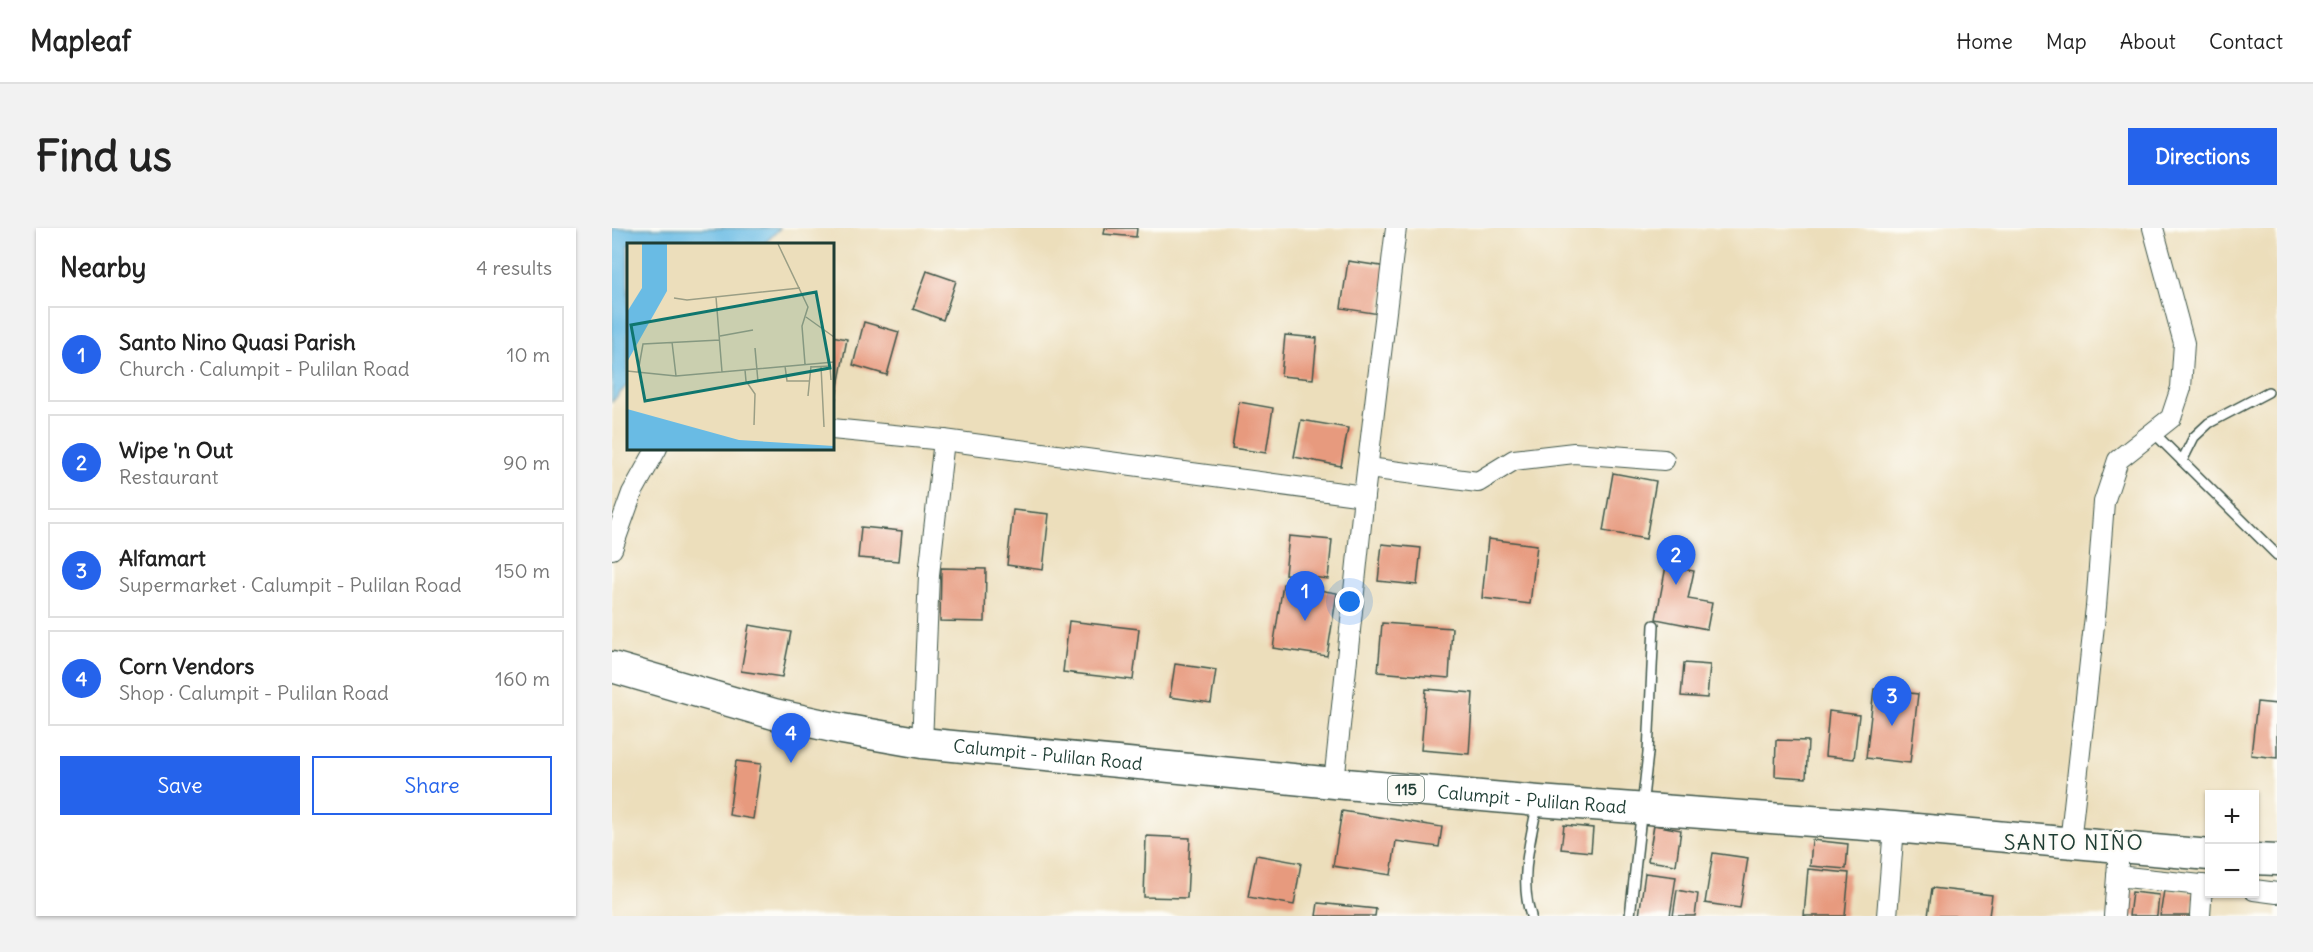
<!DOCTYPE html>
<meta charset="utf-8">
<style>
:root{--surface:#fff;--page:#f2f2f2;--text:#222;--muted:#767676;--line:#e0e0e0;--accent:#2563eb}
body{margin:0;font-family:Delius,sans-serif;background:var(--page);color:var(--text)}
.controls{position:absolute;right:18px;bottom:18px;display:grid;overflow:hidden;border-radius:0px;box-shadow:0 2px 4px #0004}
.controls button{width:54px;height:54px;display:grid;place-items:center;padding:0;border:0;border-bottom:2px solid var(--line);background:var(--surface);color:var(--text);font:30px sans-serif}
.you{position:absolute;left:738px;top:374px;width:21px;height:21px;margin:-15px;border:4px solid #fff;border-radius:50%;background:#1a73e8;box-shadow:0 0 0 9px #1a73e833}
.badge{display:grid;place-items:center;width:39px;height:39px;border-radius:50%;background:var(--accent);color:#fff;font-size:20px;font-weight:700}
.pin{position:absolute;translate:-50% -50px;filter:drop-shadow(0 2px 3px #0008)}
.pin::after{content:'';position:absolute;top:32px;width:21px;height:18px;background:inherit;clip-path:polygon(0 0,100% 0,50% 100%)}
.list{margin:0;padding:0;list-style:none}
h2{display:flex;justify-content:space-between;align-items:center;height:78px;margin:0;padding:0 24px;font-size:26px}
h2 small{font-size:20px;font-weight:400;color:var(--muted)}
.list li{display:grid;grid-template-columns:39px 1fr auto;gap:18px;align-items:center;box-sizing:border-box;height:96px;margin:0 12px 12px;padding:0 12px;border:2px solid var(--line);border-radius:0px}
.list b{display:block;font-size:22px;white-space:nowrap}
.list p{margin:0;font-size:20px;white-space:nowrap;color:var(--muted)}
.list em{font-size:20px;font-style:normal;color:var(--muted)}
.actions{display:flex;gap:12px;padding:18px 24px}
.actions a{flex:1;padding:14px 0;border:2px solid var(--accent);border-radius:0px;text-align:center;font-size:21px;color:var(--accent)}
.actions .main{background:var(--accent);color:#fff}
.map{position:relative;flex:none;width:1665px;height:688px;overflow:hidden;border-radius:0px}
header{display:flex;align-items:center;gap:36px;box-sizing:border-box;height:84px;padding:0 30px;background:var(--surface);border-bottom:2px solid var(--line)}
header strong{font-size:28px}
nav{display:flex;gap:33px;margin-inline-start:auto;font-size:21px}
.intro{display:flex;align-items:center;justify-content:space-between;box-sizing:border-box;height:144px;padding:0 36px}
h1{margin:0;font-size:42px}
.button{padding:15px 27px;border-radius:0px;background:var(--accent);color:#fff;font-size:21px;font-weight:700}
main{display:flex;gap:36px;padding:0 36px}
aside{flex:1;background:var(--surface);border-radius:0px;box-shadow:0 2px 4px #0004}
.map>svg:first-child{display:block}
.water{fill:#69bbe4;stroke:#447c8c;stroke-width:1.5}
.building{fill:#e79a7e}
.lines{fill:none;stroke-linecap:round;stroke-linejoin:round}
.service-casing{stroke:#3e5548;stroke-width:12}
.minor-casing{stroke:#3e5548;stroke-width:22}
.primary-casing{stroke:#3e5548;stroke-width:33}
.service{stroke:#fff;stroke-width:9}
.minor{stroke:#fff;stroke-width:20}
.primary{stroke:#fff;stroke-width:30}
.labels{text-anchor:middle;stroke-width:5;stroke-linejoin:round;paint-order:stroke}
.shield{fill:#fdfcf7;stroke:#62766e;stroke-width:1.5}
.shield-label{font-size:16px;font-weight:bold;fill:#1f3d34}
.street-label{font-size:18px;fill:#1f3d34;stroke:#fdfcf7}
.quarter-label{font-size:21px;letter-spacing:1.5px;fill:#1f3d34;stroke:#fdfcf7}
.inset-road{fill:none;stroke:#9a9e85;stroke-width:1.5}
.view{fill:#0f766e;fill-opacity:0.15;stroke:#0f766e;stroke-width:3}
.inset-edge{fill:none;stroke:#1f3d34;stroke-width:3}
</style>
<header>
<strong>Mapleaf</strong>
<nav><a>Home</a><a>Map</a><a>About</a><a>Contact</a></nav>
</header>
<div class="intro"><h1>Find us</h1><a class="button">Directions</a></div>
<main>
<aside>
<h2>Nearby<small>4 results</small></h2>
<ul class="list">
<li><span class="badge">1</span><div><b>Santo Nino Quasi Parish</b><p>Church · Calumpit - Pulilan Road</p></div><em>10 m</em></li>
<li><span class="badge">2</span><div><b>Wipe 'n Out</b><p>Restaurant</p></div><em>90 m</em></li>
<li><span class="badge">3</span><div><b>Alfamart</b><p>Supermarket · Calumpit - Pulilan Road</p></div><em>150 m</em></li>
<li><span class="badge">4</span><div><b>Corn Vendors</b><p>Shop · Calumpit - Pulilan Road</p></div><em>160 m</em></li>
</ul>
<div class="actions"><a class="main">Save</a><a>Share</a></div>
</aside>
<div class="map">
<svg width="1665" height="688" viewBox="0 0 1665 688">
<rect width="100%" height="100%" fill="#fdfcf7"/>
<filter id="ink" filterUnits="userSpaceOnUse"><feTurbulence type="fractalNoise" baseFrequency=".0167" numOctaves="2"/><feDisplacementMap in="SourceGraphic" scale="12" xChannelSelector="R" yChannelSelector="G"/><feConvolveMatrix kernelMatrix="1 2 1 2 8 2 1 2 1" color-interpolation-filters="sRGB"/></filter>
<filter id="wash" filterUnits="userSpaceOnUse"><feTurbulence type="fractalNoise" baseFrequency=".008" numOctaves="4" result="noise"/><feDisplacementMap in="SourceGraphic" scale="24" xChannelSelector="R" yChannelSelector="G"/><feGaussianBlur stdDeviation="1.35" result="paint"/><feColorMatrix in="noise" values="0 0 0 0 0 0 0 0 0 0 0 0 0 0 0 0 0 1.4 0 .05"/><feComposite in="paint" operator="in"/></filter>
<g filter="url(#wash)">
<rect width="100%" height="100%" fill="#ecdebb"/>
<!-- water -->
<polygon class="water" points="0,0 168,0 152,16 16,16 16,156 0,174"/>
<g id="blocks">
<!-- building -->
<g class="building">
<polygon points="493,0 525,0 524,9 492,6"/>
<polygon points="736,33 775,39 767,86 729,80"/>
<polygon points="315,43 344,53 331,92 301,81"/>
<polygon points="252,94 287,104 275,147 241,137"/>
<polygon points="673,107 705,110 701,151 669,148"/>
<polygon points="220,108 235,111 222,179 220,179"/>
<polygon points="627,174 661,180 654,225 620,220"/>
<polygon points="689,192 736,200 729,238 682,229"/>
<polygon points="1001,245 1044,253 1034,311 991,303"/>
<polygon points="401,282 437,286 431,342 395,337"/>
<polygon points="249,299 290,303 287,333 246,330"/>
<polygon points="677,308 720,312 716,351 673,346"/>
<polygon points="876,311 925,317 918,376 870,370"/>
<polygon points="770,316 809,320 805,357 766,353"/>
<polygon points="1054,338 1082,343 1076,371 1100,375 1095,401 1044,391"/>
<polygon points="329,340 374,341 373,394 328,393"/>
<polygon points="671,356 725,365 715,428 661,420"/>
<polygon points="457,393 527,401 521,452 451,444"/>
<polygon points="770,395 840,400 837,450 766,444"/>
<polygon points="137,397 179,404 170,449 129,443"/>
<polygon points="1072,435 1098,437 1095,470 1069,468"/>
<polygon points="563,436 604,442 599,475 558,469"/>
<polygon points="814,461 861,465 857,526 809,522"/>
<polygon points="1262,461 1306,466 1298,535 1254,530"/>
<polygon points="1645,474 1665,476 1665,530 1639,527"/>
<polygon points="1217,483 1247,487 1242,531 1213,528"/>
<polygon points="1164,512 1196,513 1194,550 1163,548"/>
<polygon points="124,533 149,536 141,591 117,587"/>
<polygon points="730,583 830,599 827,619 784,613 779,647 721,638"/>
<polygon points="952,597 981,600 979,624 949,621"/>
<polygon points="1042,597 1069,602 1064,637 1036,633"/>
<polygon points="534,608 578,610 575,670 532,669"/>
<polygon points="1200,612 1236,616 1234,641 1198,638"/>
<polygon points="1101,625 1136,630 1128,680 1093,675"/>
<polygon points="644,627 689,635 682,677 636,669"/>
<polygon points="1196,641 1237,645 1233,688 1192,688"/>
<polygon points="1033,645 1064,649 1058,688 1027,688"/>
<polygon points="1320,660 1380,667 1377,688 1316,688"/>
<polygon points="1065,662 1086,666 1083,688 1061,688"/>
<polygon points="1552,662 1582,666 1579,688 1548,688"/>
<polygon points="1520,664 1547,667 1545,688 1517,688"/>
<polygon points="706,675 764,681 763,688 704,688"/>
</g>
</g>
</g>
<g filter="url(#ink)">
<use href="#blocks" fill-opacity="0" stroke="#3e5548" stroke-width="1.5"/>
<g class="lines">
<!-- service casing -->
<g class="service-casing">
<g id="service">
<polyline points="1541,204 1665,327"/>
<polyline points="1570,233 1582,209 1597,195 1656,164"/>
<path d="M919,688C907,653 918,614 925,578"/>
<polyline points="1018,688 1036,525 1042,397"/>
</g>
</g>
<!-- minor casing -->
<g class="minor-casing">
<g id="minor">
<polyline points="220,201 332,212 752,268"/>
<polyline points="756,240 866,254 902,232 962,225 1052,232"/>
<polyline points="0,321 20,265 45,220"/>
<polyline points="310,515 317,347 332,212"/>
<polyline points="722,555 752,268 784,0"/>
<polyline points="1458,615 1484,379 1492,274 1506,232 1559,190 1569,160 1572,115 1541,0"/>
<polyline points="1505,648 1598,658"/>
<polyline points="1642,662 1665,665"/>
<polyline points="1275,688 1282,599"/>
<polyline points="1502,688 1506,635"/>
<polyline points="1588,688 1590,657"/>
</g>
</g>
<!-- primary casing -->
<g class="primary-casing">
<g id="primary">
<path id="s1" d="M0,439L162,486L230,501L310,515L722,555L926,573L1282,599L1598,627"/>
<polyline points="1642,631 1665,632"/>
</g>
</g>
<!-- service -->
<use href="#service" class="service"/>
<!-- minor -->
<use href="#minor" class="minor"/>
<!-- primary -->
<use href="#primary" class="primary"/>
</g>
</g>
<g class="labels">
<!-- shield labels -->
<rect class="shield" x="776" y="548" width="36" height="26" rx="4.5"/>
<g class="shield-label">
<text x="794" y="567">115</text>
</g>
<!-- street labels -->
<g class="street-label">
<text dy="6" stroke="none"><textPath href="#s1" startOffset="446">Calumpit - Pulilan Road</textPath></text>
<text dy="6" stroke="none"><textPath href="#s1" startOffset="932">Calumpit - Pulilan Road</textPath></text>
</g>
<!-- quarter labels -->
<g class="quarter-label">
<text x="1462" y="622">SANTO NIÑO</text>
</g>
</g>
<!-- overview -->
<g transform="translate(15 15)">
<rect width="207" height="207" fill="#ecdebb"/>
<path d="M15,1H40V48L0,119V69L15,45ZM0,166L112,197L207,203V206H0Z" fill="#69bbe4"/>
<path class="inset-road" d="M151,1L181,64L175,83L178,121M89,54L95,129M47,55L60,57L173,45M179,74L207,94M93,93L126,87M45,99L49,133M128,105L131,139M158,123L160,138H182M194,123L197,184M184,124L203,123L204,137M118,127L119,138L128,151L127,182M0,128L49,133L207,119M11,129L16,101L93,97M181,153L184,123"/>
<path class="view" d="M189,49L203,125L18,158L4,82Z"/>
<rect width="207" height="207" class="inset-edge"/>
</g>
</svg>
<div class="controls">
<button>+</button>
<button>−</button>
</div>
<div class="you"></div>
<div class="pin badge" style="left:693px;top:393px">1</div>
<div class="pin badge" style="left:1064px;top:357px">2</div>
<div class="pin badge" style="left:1280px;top:498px">3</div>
<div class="pin badge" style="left:179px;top:535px">4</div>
</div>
</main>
